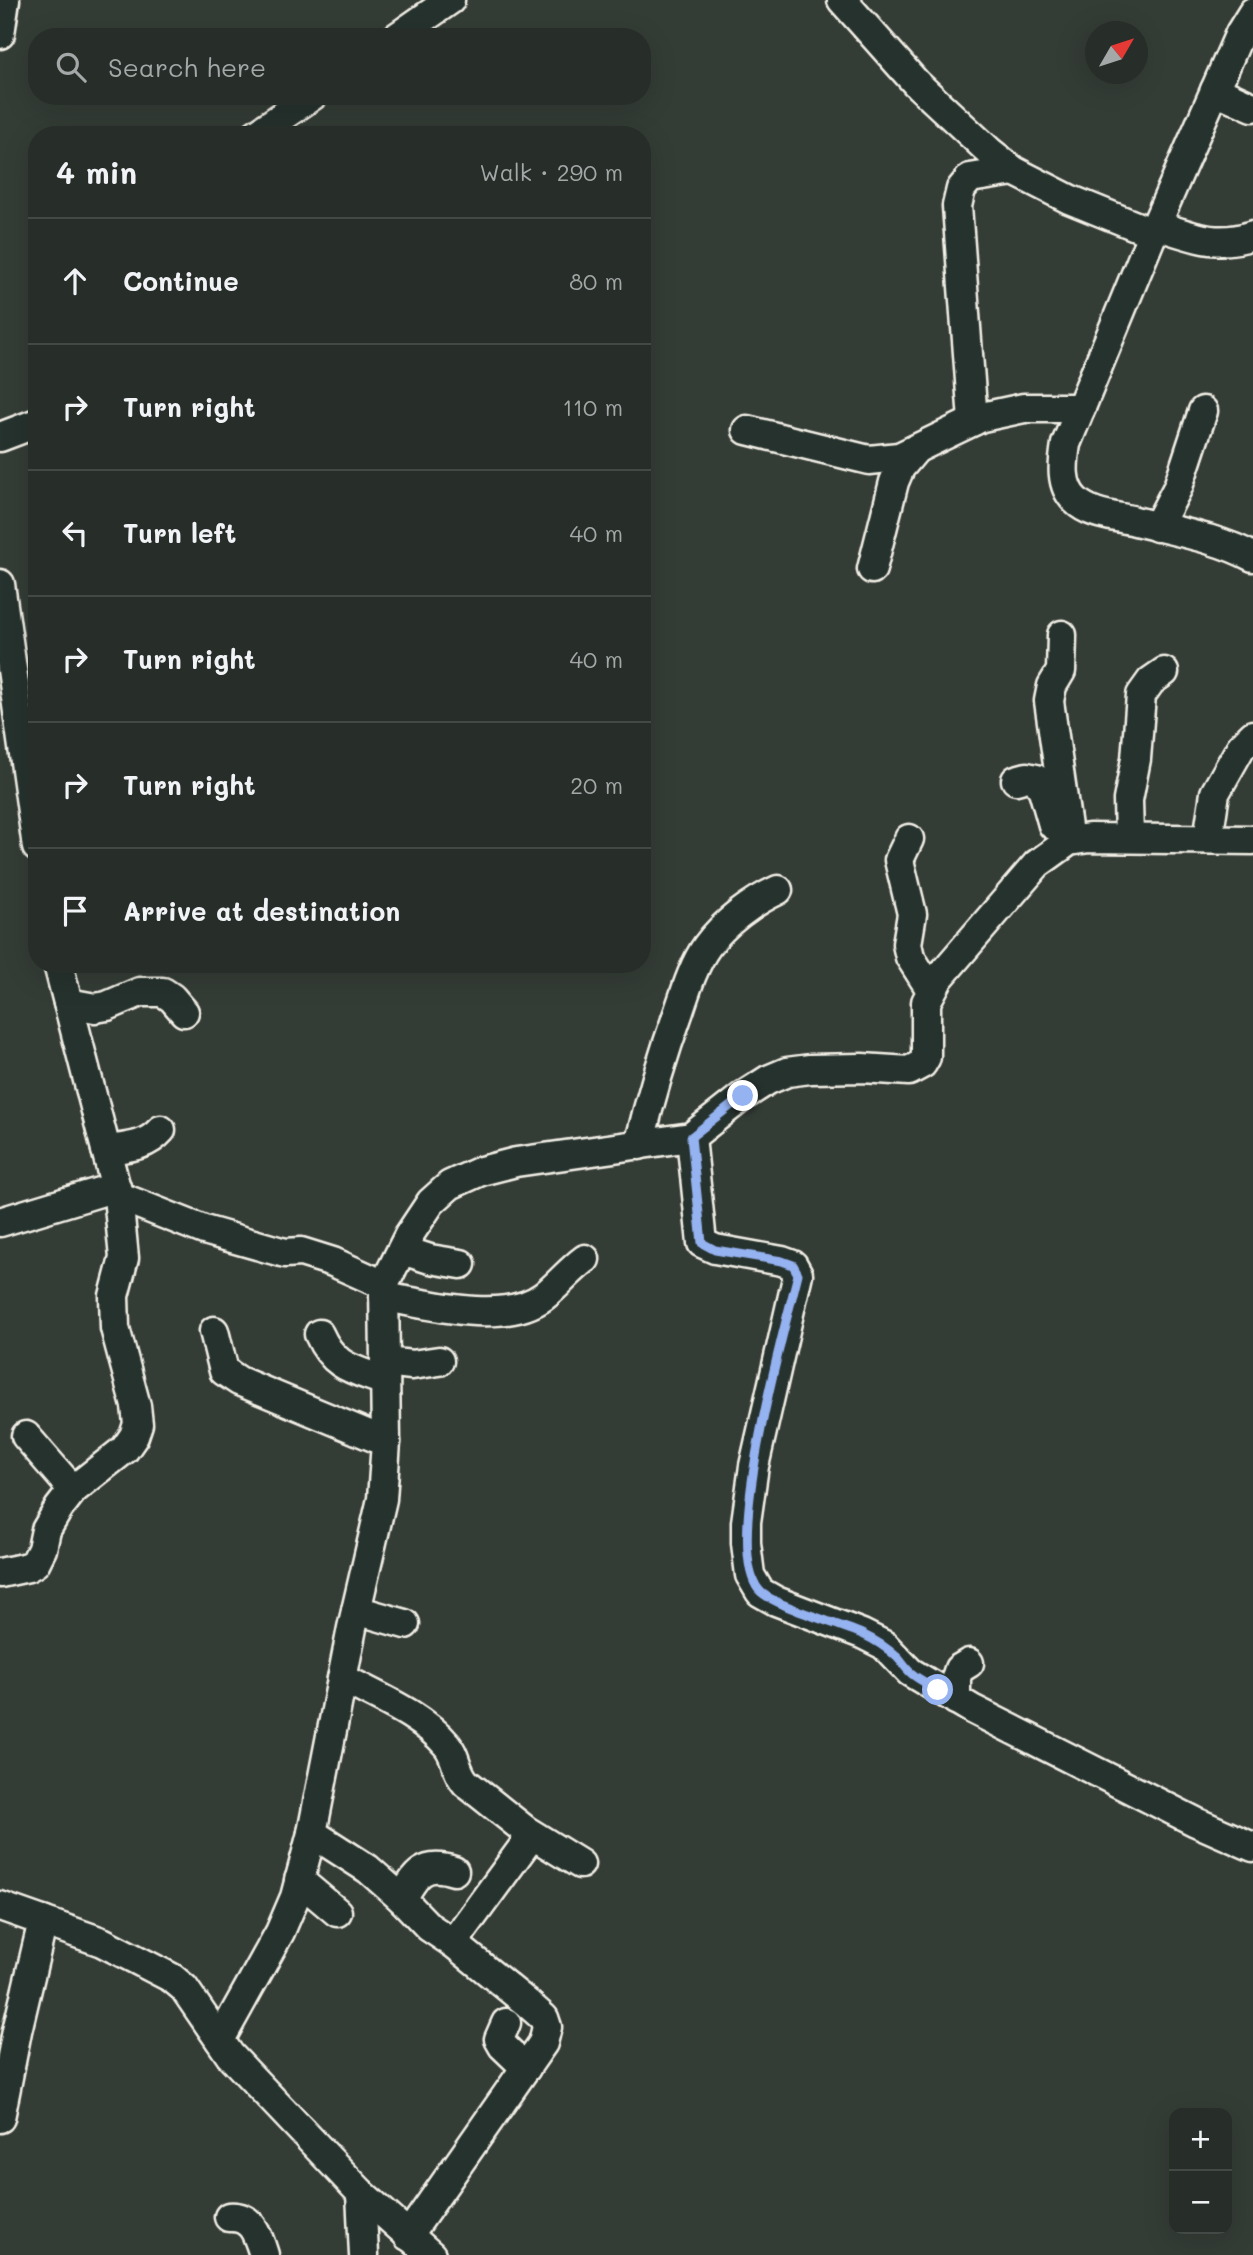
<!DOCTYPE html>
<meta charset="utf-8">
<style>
:root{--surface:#272d28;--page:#333934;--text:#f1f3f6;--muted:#a4a8a8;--line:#434945}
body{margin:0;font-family:Mali,sans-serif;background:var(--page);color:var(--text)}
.controls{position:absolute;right:21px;bottom:21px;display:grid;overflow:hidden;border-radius:14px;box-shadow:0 7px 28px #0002}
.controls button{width:63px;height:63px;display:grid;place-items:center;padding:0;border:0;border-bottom:2px solid var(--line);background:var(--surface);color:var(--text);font:35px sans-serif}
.compass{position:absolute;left:1085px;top:21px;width:63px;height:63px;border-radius:50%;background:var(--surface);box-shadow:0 7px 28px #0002;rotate:51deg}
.stop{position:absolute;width:21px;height:21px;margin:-16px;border:5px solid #95b2f1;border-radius:50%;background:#fff}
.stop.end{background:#95b2f1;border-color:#fff;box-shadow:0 2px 7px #0008}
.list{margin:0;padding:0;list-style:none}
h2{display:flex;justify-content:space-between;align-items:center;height:91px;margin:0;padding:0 28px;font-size:30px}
h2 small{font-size:23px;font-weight:400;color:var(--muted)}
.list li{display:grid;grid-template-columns:46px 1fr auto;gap:21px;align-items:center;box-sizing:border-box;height:126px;padding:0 28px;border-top:2px solid var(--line)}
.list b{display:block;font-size:26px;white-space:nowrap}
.list em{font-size:23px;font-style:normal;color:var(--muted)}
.icon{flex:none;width:38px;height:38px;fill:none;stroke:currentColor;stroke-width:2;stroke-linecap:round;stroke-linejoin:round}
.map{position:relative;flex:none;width:1253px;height:2255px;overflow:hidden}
.search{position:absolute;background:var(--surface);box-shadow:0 7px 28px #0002;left:28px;top:28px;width:623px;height:77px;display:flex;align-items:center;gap:18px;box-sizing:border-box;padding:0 24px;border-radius:28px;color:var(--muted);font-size:26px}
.panel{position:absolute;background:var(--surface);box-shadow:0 7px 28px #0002;left:28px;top:126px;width:623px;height:847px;border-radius:28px}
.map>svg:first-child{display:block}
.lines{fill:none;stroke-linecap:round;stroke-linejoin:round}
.minor-casing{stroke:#f4f1e8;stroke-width:33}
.minor{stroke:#26332d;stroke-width:28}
.route{stroke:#95b2f1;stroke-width:9}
</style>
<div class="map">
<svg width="1253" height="2255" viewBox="0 0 1253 2255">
<rect width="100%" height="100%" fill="#343c36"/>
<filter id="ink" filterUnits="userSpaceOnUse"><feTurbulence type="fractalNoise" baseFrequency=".0143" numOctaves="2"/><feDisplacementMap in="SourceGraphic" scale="14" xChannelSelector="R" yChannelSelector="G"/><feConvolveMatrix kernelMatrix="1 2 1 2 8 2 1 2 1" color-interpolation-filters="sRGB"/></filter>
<g filter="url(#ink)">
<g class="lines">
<!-- minor casing -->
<g class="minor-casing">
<g id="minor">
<polyline points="842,0 916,83 990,152 1014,171 1069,199 1153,233"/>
<path d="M1253,12L1240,33L1156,225L1066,444C1063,463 1060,485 1075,500C1090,515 1115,516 1135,521C1174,531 1218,538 1253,557"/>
<polyline points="0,34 5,0"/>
<polyline points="397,37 450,0"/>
<polyline points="1215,90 1253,107"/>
<polyline points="255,135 312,96"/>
<path d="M1156,225C1192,236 1215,248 1253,235"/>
<polyline points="973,421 957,206 961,189 970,178 1014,171"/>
<polyline points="747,430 869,460 899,457 982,417 1024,408 1081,408"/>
<polyline points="0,437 37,423"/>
<polyline points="1157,527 1178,487 1203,411"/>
<polyline points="872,569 894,482 900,468 915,450"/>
<polyline points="0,584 37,847"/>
<polyline points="1062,635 1061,671 1052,686 1049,701 1069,841"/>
<polyline points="1016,780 1027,777 1036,779 1043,790 1053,825"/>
<polyline points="1129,838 1128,800 1136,759 1141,695 1151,681 1164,672"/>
<polyline points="909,839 899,860 912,914 907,944 910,957 931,990"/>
<polyline points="1208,839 1215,793 1241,747 1253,735"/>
<polyline points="68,1003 95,1008 107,1006 140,992 163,992 172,998 184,1012"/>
<polyline points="691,1137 702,1243 715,1249 782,1261 793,1265 798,1274 754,1466 746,1522 746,1543 750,1575 760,1592 776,1601 862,1634 884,1645 910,1672 972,1709 1196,1822 1253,1847"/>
<path d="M639,1145C650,1099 663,1055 679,1011C686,990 694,964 707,946C724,923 752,902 778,890"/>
<path d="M106,1150C128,1147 146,1147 161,1130"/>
<polyline points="118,1196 204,1230 285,1253 301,1252 333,1262 384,1285"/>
<polyline points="0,1222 116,1187"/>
<polyline points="402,1250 430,1259 461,1264"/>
<path d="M384,1297C430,1304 504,1326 544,1296C558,1285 570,1270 585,1259"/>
<polyline points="214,1331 224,1371 239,1381 386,1442"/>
<path d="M319,1334C334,1368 353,1369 385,1381"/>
<polyline points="385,1362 412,1365 439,1361"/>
<polyline points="26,1436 73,1490"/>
<polyline points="0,1573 28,1567 35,1563 42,1549 46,1530 59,1508 73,1490 125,1449 134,1436 138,1424 136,1406 115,1328 114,1296 124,1258 118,1196 58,964"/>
<polyline points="356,1610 405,1624"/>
<path d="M342,1678C377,1697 421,1714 447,1745C457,1757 455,1771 466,1783L525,1830L580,1864"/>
<polyline points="956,1700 956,1678 959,1669 969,1663"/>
<polyline points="312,1833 368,1869 402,1899 429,1927 453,1943 527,2003 544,2018 547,2027 543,2043 408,2236"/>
<polyline points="299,1880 337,1912"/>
<path d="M402,1899C416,1874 424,1861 454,1871"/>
<polyline points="0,1906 102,1942 172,1978 184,1988 230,2055 361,2193 431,2255"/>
<polyline points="453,1943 532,1835"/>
<polyline points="506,2023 499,2039 503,2046 526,2068"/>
<polyline points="220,2040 280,1932 295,1897 312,1833 352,1628 382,1499 386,1442 384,1285 409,1235 431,1202 450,1185 481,1171 516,1162 691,1137 743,1096 768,1080 787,1072 810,1069 862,1068 909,1071 922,1064 926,1057 926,1002 939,978 1037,864 1069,841 1089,838 1253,840"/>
<polyline points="0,2118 17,2031 43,1921"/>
<polyline points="361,2193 364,2255"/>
<path d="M229,2217C253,2215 258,2236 264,2255"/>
</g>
</g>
<!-- minor -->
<use href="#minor" class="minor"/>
</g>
</g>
<g class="lines" filter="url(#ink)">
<!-- route -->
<path class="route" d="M743,1096L691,1137L702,1243L715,1250L782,1261L793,1265L798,1274C784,1332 722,1546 759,1590C771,1605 840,1624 862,1634C875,1640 886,1647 897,1657C902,1662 906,1669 911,1673C919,1680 929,1684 938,1690"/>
</g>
</svg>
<div class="controls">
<button>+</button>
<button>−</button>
</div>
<svg class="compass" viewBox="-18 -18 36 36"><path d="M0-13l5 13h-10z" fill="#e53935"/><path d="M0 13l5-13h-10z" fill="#a4a8a8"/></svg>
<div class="stop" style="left:938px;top:1690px"></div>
<div class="stop end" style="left:743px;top:1096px"></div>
<div class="search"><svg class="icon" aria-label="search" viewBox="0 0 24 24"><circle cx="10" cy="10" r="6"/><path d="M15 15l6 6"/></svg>Search here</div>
<section class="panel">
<h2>4 min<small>Walk · 290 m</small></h2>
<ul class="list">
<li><svg class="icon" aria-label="ahead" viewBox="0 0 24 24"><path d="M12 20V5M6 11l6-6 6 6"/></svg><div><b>Continue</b></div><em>80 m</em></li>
<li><svg class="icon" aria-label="right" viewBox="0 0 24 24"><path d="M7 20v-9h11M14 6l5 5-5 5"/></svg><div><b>Turn right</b></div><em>110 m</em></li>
<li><svg class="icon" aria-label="left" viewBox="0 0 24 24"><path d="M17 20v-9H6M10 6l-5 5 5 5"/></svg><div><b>Turn left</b></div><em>40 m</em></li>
<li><svg class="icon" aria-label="right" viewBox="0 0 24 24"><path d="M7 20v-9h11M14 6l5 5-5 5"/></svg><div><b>Turn right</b></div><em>40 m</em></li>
<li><svg class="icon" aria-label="right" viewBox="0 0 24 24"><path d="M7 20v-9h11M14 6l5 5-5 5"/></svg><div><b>Turn right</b></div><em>20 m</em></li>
<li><svg class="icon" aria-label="arrive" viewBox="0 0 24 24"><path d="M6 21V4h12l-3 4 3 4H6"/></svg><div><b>Arrive at destination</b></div></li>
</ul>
</section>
</div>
